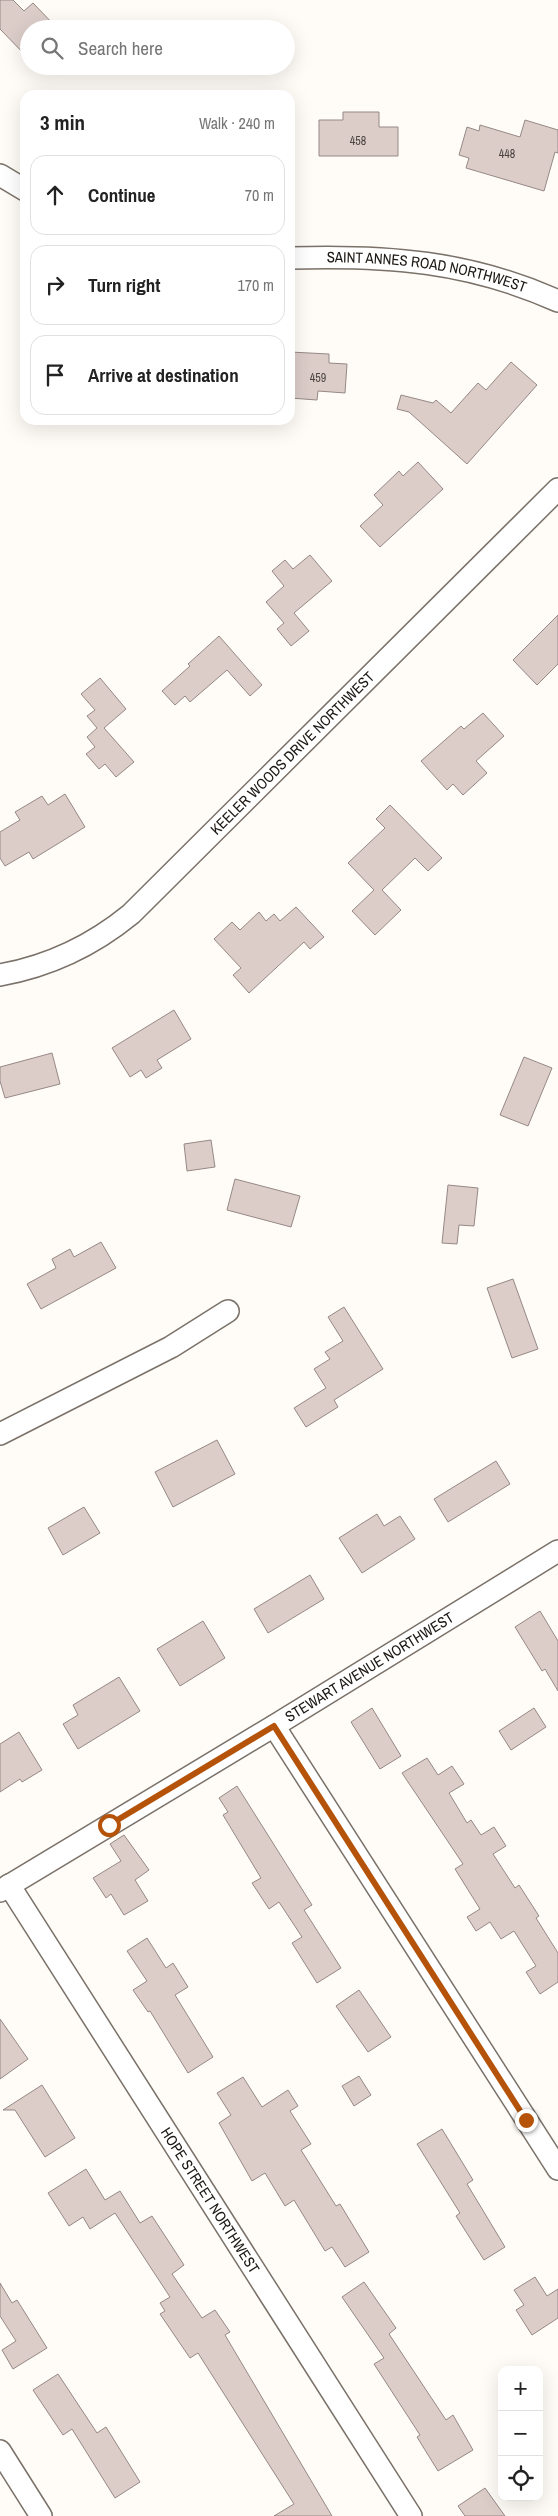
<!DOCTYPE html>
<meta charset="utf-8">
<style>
:root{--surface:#fff;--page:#f6f6f6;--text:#222;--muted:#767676;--line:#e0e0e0}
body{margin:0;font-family:"Archivo Narrow",sans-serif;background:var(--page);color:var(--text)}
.controls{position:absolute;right:15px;bottom:15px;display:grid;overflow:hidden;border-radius:10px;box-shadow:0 5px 20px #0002}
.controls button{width:45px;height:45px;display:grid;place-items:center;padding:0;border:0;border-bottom:1px solid var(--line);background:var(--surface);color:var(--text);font:25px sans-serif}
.stop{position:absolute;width:15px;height:15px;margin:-11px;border:4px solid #b45309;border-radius:50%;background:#fff}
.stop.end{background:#b45309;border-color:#fff;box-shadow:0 1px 5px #0008}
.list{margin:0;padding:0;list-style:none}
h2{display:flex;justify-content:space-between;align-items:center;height:65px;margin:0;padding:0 20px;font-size:21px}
h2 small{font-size:16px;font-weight:400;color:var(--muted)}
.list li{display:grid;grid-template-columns:32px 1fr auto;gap:15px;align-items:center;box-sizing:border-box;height:80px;margin:0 10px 10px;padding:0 10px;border:1px solid var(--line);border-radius:15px}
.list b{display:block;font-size:19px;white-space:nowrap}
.list em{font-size:16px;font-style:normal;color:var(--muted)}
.icon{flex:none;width:28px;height:28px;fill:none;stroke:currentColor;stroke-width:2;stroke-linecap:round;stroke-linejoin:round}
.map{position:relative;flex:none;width:558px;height:2516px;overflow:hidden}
.search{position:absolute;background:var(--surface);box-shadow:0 5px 20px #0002;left:20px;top:20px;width:275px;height:55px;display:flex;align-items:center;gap:12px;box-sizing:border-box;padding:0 18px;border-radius:28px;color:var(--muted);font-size:19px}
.panel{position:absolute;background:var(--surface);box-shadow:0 5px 20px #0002;left:20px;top:90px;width:275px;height:335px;border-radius:15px}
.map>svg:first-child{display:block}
.building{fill:#dccdc9;stroke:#968985}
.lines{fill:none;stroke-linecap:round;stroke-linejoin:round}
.minor-casing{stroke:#7a7168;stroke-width:24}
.minor{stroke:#fff;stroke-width:21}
.route{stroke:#b45309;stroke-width:6}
.labels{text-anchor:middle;stroke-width:5;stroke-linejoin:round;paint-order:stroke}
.number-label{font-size:12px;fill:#4c4542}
.street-label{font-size:15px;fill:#1c1815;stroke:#fffbf7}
</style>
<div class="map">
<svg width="558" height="2516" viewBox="0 0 558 2516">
<rect width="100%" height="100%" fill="#fffbf7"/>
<!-- building -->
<g class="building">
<polygon points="0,0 13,0 24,11 33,3 58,29 29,29 29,59 0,29"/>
<polygon points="343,112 379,112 379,127 398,127 398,156 319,156 319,120 343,120"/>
<polygon points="525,120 558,130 558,153 555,152 544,191 466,168 469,158 459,155 467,127 479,131 480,125 520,137"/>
<polygon points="290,352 329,354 329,363 347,364 345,393 318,391 317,400 290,398"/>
<polygon points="511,362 537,385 467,464 409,412 397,409 401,395 433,403 436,400 451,413 478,383 486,390"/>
<polygon points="418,462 443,489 380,547 360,526 383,505 374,495 399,471 403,476"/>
<polygon points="310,555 332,581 294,613 309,631 291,646 277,629 284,623 266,602 284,586 272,571 285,560 293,569"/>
<polygon points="558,615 558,664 537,685 513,660"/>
<polygon points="219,636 262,685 250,696 227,670 190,702 185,696 175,705 162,691 190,666 188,664"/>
<polygon points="100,678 126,709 104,728 134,762 116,777 105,764 99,769 86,754 95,747 87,737 97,728 87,716 95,710 81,694"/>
<polygon points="483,713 504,736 476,761 487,773 463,795 453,784 447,790 421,761 461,726 464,729"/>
<polygon points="65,794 85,827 33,859 29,852 5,866 0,858 0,832 20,820 15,812 42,796 48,805"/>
<polygon points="390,805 442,858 428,871 415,858 382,890 401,910 375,935 352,911 374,890 348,863 385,828 376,819"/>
<polygon points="296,907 324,937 310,949 304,942 249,993 233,975 241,968 214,939 232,922 240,930 259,912 266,921 274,914 280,921"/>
<polygon points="174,1010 191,1039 157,1060 162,1068 146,1078 141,1070 130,1077 112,1048"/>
<polygon points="52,1053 60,1084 5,1098 0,1081 0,1067"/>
<polygon points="524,1057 552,1068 528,1126 500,1115"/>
<polygon points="211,1140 215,1167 187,1171 184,1144"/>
<polygon points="235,1179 300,1196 291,1227 227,1210"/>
<polygon points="448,1185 478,1188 474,1226 459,1225 457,1244 442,1243"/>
<polygon points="101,1242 116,1268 41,1309 27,1284 56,1268 52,1259 70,1249 74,1257"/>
<polygon points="513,1279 538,1349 512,1358 487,1288"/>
<polygon points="344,1307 383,1369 334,1400 338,1407 306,1427 294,1408 326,1388 314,1369 330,1359 325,1352 343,1341 328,1317"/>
<polygon points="217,1440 235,1474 173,1507 155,1472"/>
<polygon points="496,1461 510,1484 448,1522 434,1499"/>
<polygon points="84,1507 100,1533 63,1555 48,1528"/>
<polygon points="377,1514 384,1526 400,1516 415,1539 362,1573 339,1538"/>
<polygon points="310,1575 324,1599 268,1633 254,1609"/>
<polygon points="540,1611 558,1641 558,1691 545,1669 542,1671 515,1627"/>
<polygon points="203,1621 225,1658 180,1686 157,1649"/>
<polygon points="119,1677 140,1711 78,1749 63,1724 78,1715 73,1705"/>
<polygon points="372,1708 401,1756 380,1769 351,1722"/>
<polygon points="534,1708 546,1727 511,1750 499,1731"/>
<polygon points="19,1732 42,1770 22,1782 20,1779 0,1792 0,1744"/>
<polygon points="427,1758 438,1775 452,1766 464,1784 449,1793 467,1823 471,1820 481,1835 494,1827 506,1846 493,1854 515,1888 519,1885 539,1916 536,1918 558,1953 558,1982 540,1994 526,1972 536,1966 514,1931 501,1939 490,1922 476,1931 467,1917 480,1909 455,1869 463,1864 402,1773"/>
<polygon points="237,1786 312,1905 304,1910 341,1968 317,1983 292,1943 302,1937 279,1902 269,1909 252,1883 261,1878 223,1815 228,1812 219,1798"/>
<polygon points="124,1835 149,1870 135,1880 148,1901 124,1915 111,1894 106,1898 93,1878 121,1861 110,1844"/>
<polygon points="147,1938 166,1968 173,1963 188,1987 175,1995 213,2057 188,2073 150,2011 148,2012 133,1990 147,1981 127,1951"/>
<polygon points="359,1990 391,2037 368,2052 336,2006"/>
<polygon points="0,2019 28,2059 0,2079"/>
<polygon points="359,2076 371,2095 354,2106 342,2086"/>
<polygon points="243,2077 262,2107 288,2090 298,2106 290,2111 311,2144 301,2150 336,2206 340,2204 369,2252 345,2267 332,2247 325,2251 294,2200 285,2206 265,2173 252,2181 219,2123 231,2115 217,2093"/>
<polygon points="42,2085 75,2138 45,2157 15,2110 3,2110"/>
<polygon points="442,2129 473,2180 467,2184 505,2247 484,2260 456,2216 460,2213 417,2144"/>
<polygon points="86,2169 105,2200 120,2191 140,2223 152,2216 184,2265 172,2274 202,2318 215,2310 230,2332 225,2335 332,2516 274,2516 294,2504 198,2353 190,2358 160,2314 165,2311 160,2303 170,2297 115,2213 90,2229 83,2217 69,2226 48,2193"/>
<polygon points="535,2277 547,2296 558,2289 558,2318 532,2335 516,2310 524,2305 514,2290"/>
<polygon points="364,2282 396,2328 389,2334 446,2420 453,2415 473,2450 438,2471 417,2437 420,2435 374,2364 384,2358 342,2297"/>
<polygon points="0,2283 12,2303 17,2300 47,2348 13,2369 2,2350 16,2341 0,2316"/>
<polygon points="58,2374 97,2433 106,2427 140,2482 115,2498 72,2429 63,2435 33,2390"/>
<polygon points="485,2488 505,2516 465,2516 458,2506"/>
</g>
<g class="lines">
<!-- minor casing -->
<g class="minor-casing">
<g id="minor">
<polyline points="0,175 25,190"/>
<path id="s1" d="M290,258C386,255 469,261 558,301"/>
<path id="s2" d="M0,975C50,966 92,946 131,914L558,489"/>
<polyline points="0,1434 171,1347 228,1311"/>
<polyline points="274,1726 558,2169"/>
<path id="s3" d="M9,1885L411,2516"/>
<path id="s4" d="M0,1891L274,1726L558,1551"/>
<polyline points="0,2451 41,2516"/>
</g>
</g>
<!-- minor -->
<use href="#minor" class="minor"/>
</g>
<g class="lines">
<!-- route -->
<polyline class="route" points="109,1825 274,1726 526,2120"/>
</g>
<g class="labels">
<!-- number labels -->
<g class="number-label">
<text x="358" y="145">458</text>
<text x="507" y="158">448</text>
<text x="318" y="382">459</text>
</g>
<!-- street labels -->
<g class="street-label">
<text dy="5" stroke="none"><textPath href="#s1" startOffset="138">SAINT ANNES ROAD NORTHWEST</textPath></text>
<text dy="5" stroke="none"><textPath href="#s2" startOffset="374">KEELER WOODS DRIVE NORTHWEST</textPath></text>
<text dy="5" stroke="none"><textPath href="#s4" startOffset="432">STEWART AVENUE NORTHWEST</textPath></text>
<text dy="5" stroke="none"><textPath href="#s3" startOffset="374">HOPE STREET NORTHWEST</textPath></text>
</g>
</g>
</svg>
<div class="controls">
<button>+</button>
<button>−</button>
<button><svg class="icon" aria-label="locate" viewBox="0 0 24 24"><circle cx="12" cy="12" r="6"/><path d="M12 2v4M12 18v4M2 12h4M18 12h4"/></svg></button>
</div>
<div class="stop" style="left:109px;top:1825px"></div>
<div class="stop end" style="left:526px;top:2120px"></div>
<div class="search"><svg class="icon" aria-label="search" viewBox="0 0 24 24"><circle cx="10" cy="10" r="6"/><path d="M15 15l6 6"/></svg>Search here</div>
<section class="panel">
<h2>3 min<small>Walk · 240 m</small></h2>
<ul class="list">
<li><svg class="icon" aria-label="ahead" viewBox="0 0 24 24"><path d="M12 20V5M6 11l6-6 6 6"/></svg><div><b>Continue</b></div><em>70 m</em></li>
<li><svg class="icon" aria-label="right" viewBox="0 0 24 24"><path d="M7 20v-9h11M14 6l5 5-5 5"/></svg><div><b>Turn right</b></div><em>170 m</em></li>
<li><svg class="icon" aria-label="arrive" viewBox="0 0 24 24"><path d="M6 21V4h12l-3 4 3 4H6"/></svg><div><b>Arrive at destination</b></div></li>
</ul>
</section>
</div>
